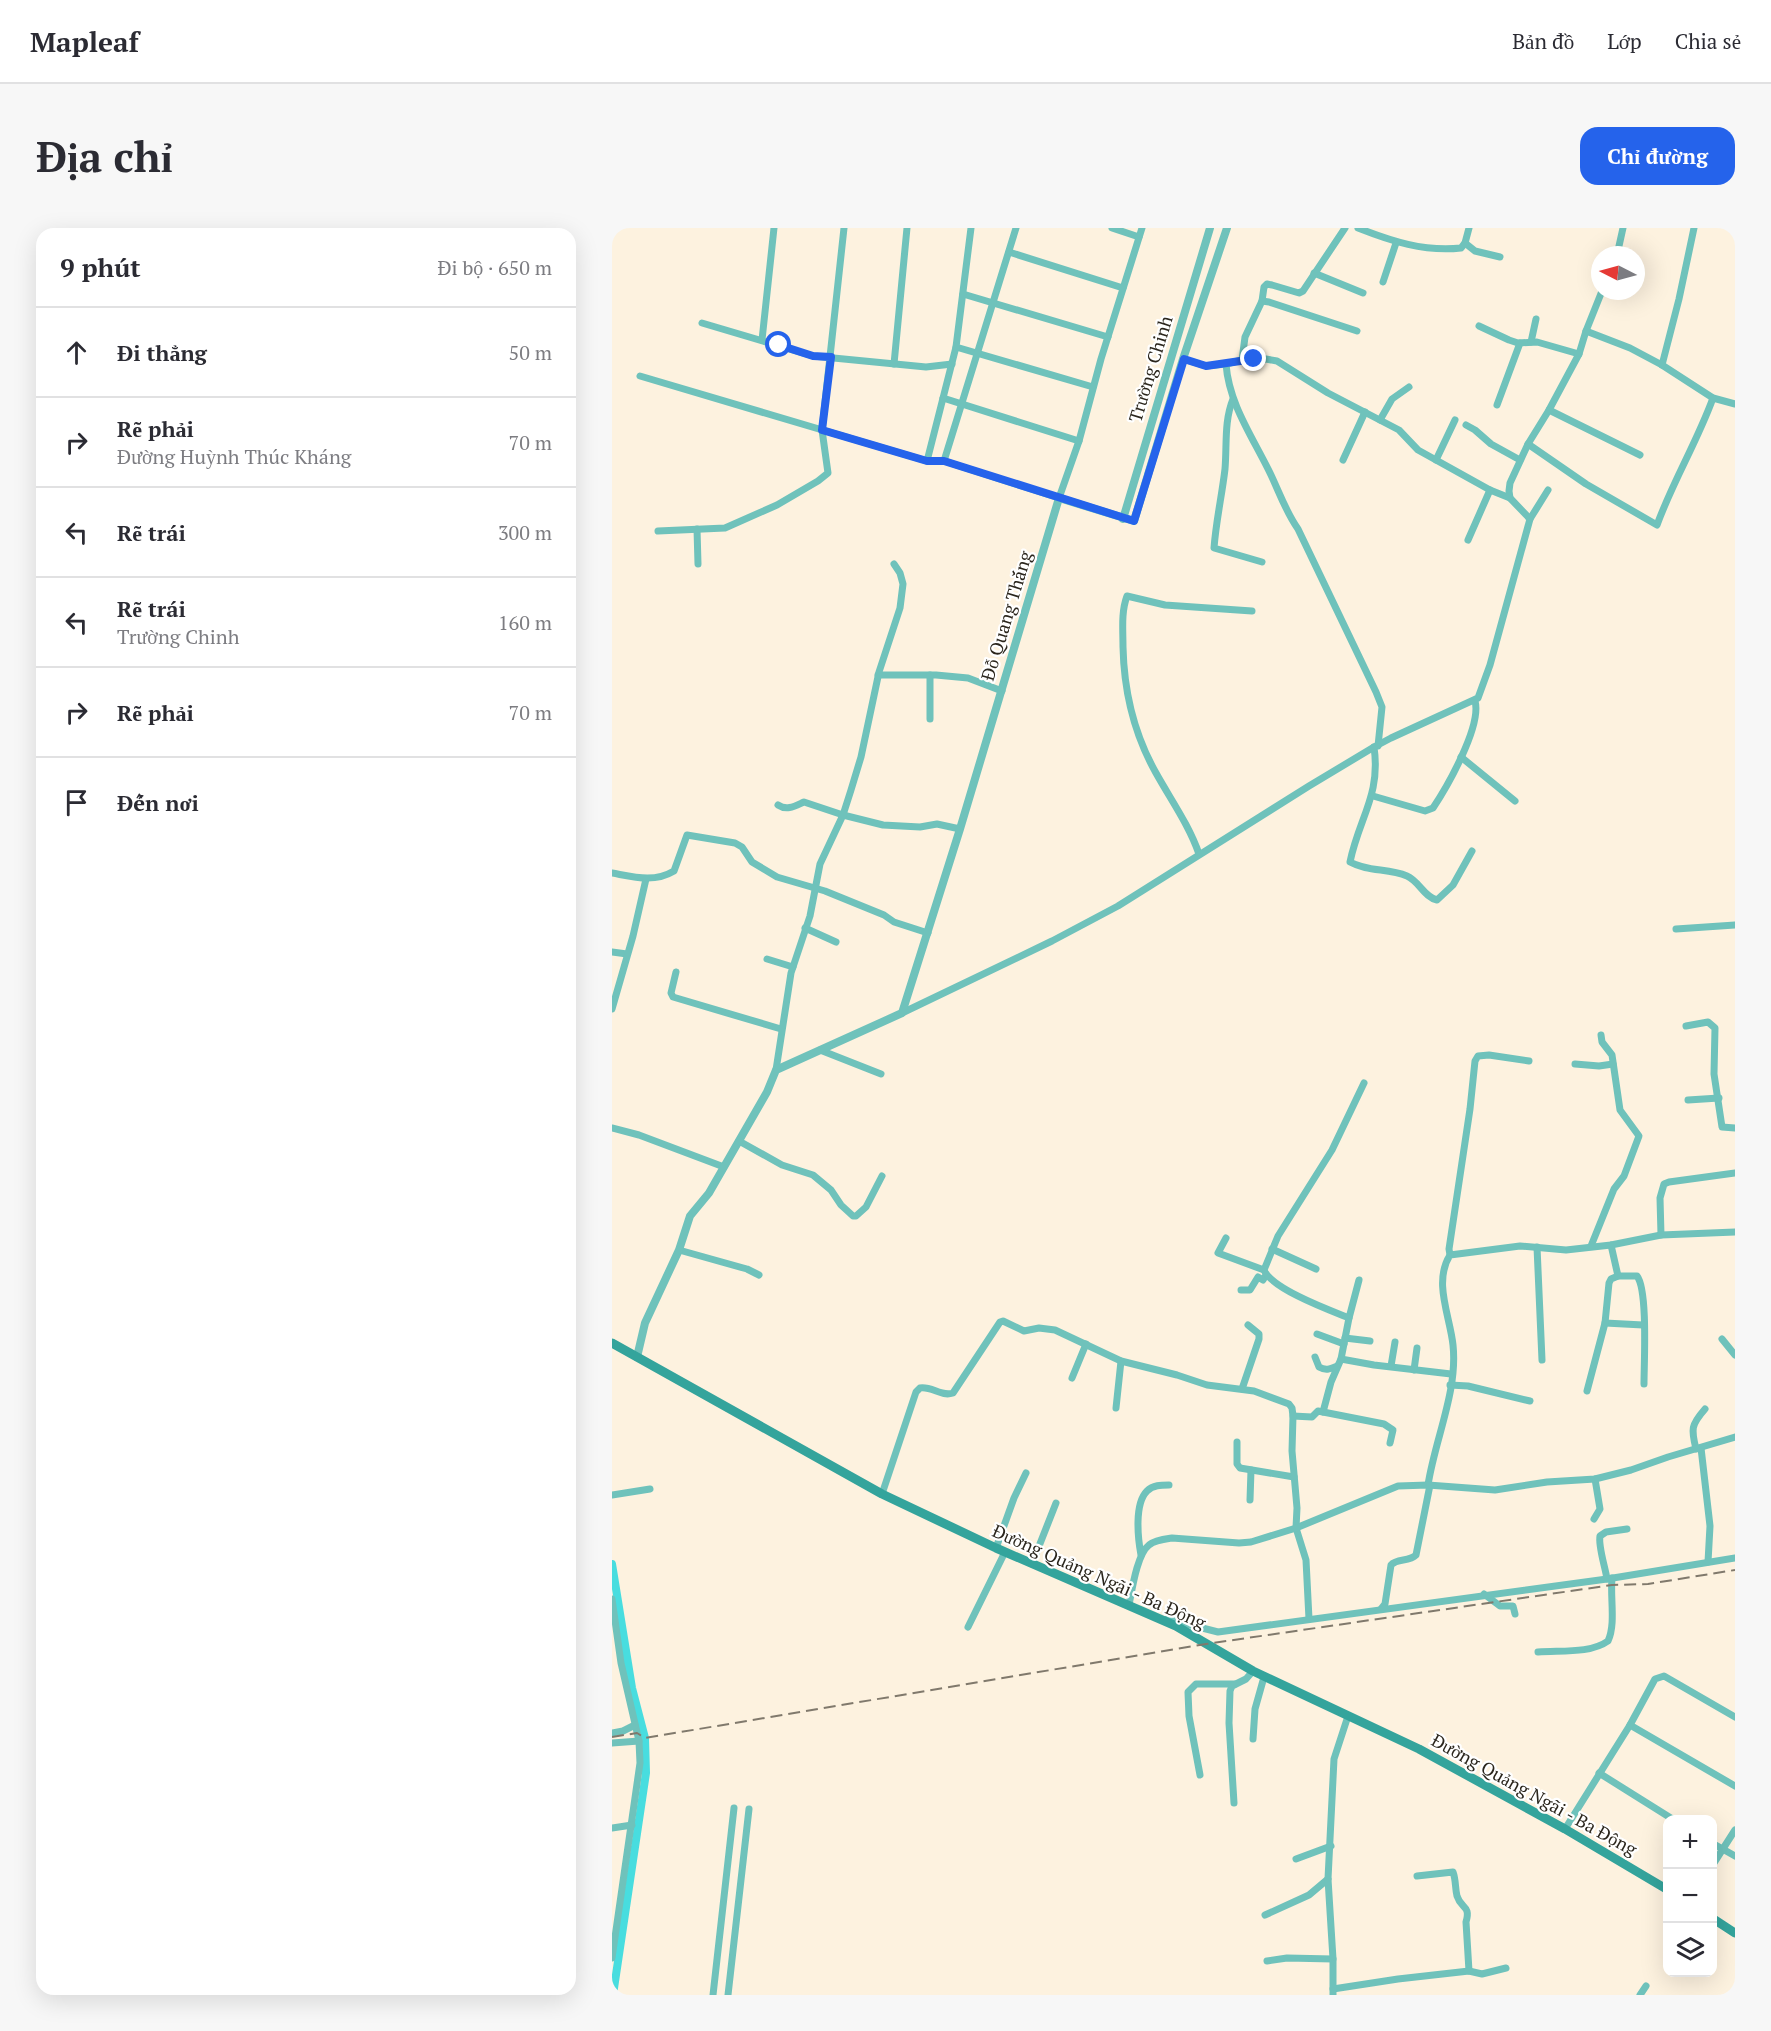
<!DOCTYPE html>
<html lang="vi">
<meta charset="utf-8">
<style>
:root{--surface:#fff;--page:#f7f7f7;--text:#2b2b33;--muted:#7c7c81;--line:#e1e1e2;--accent:#2563eb}
body{margin:0;font-family:"PT Serif",serif;background:var(--page);color:var(--text)}
.controls{position:absolute;right:18px;bottom:18px;display:grid;overflow:hidden;border-radius:12px;box-shadow:0 6px 24px #0002}
.controls button{width:54px;height:54px;display:grid;place-items:center;padding:0;border:0;border-bottom:2px solid var(--line);background:var(--surface);color:var(--text);font:30px sans-serif}
.compass{position:absolute;left:979px;top:18px;width:54px;height:54px;border-radius:50%;background:var(--surface);box-shadow:0 6px 24px #0002;rotate:276deg}
.stop{position:absolute;width:18px;height:18px;margin:-14px;border:4px solid #2563eb;border-radius:50%;background:#fff}
.stop.end{background:#2563eb;border-color:#fff;box-shadow:0 2px 6px #0008}
.list{margin:0;padding:0;list-style:none}
h2{display:flex;justify-content:space-between;align-items:center;height:78px;margin:0;padding:0 24px;font-size:26px}
h2 small{font-size:20px;font-weight:400;color:var(--muted)}
.list li{display:grid;grid-template-columns:39px 1fr auto;gap:18px;align-items:center;box-sizing:border-box;height:90px;padding:0 24px;border-top:2px solid var(--line)}
.list b{display:block;font-size:22px;white-space:nowrap}
.list p{margin:0;font-size:20px;white-space:nowrap;color:var(--muted)}
.list em{font-size:20px;font-style:normal;color:var(--muted)}
.icon{flex:none;width:33px;height:33px;fill:none;stroke:currentColor;stroke-width:2;stroke-linecap:round;stroke-linejoin:round}
.map{position:relative;flex:none;width:1123px;height:1767px;overflow:hidden;border-radius:18px}
header{display:flex;align-items:center;gap:36px;box-sizing:border-box;height:84px;padding:0 30px;background:var(--surface);border-bottom:2px solid var(--line)}
header strong{font-size:28px}
nav{display:flex;gap:33px;margin-inline-start:auto;font-size:21px}
.intro{display:flex;align-items:center;justify-content:space-between;box-sizing:border-box;height:144px;padding:0 36px}
h1{margin:0;font-size:42px}
.button{padding:15px 27px;border-radius:18px;background:var(--accent);color:#fff;font-size:21px;font-weight:700}
main{display:flex;gap:36px;padding:0 36px}
aside{flex:1;background:var(--surface);border-radius:18px;box-shadow:0 6px 24px #0002}
.map>svg:first-child{display:block}
.lines{fill:none;stroke-linecap:round;stroke-linejoin:round}
.canal{stroke:#48dddf;stroke-width:8}
.minor{stroke:#6fc2bb;stroke-width:7}
.tertiary{stroke:#6fc2bb;stroke-width:8}
.secondary{stroke:#34a49c;stroke-width:9}
.rail{stroke:#80796c;stroke-width:2;stroke-dasharray:12 6;stroke-linecap:butt}
.route{stroke:#2563eb;stroke-width:8}
.labels{text-anchor:middle;stroke-width:4.5;stroke-linejoin:round;paint-order:stroke}
.street-label{font-size:18px;fill:#2b261d;stroke:#fff}
</style>
<header>
<strong>Mapleaf</strong>
<nav><a>Bản đồ</a><a>Lớp</a><a>Chia sẻ</a></nav>
</header>
<div class="intro"><h1>Địa chỉ</h1><a class="button">Chỉ đường</a></div>
<main>
<aside>
<h2>9 phút<small>Đi bộ · 650 m</small></h2>
<ul class="list">
<li><svg class="icon" aria-label="ahead" viewBox="0 0 24 24"><path d="M12 20V5M6 11l6-6 6 6"/></svg><div><b>Đi thẳng</b></div><em>50 m</em></li>
<li><svg class="icon" aria-label="right" viewBox="0 0 24 24"><path d="M7 20v-9h11M14 6l5 5-5 5"/></svg><div><b>Rẽ phải</b><p>Đường Huỳnh Thúc Kháng</p></div><em>70 m</em></li>
<li><svg class="icon" aria-label="left" viewBox="0 0 24 24"><path d="M17 20v-9H6M10 6l-5 5 5 5"/></svg><div><b>Rẽ trái</b></div><em>300 m</em></li>
<li><svg class="icon" aria-label="left" viewBox="0 0 24 24"><path d="M17 20v-9H6M10 6l-5 5 5 5"/></svg><div><b>Rẽ trái</b><p>Trường Chinh</p></div><em>160 m</em></li>
<li><svg class="icon" aria-label="right" viewBox="0 0 24 24"><path d="M7 20v-9h11M14 6l5 5-5 5"/></svg><div><b>Rẽ phải</b></div><em>70 m</em></li>
<li><svg class="icon" aria-label="arrive" viewBox="0 0 24 24"><path d="M6 21V4h12l-3 4 3 4H6"/></svg><div><b>Đến nơi</b></div></li>
</ul>
</aside>
<div class="map">
<svg width="1123" height="1767" viewBox="0 0 1123 1767">
<rect width="100%" height="100%" fill="#fdf2df"/>
<g class="lines">
<!-- canal -->
<polyline class="canal" points="0,1336 20,1460 33,1510 34,1545 1,1767"/>
<!-- minor -->
<g class="minor">
<polyline points="500,0 527,9"/>
<path d="M746,0C779,13 812,24 849,20L853,15L857,0"/>
<polyline points="853,15 863,23 888,29"/>
<polyline points="397,24 511,60"/>
<polyline points="1005,27 1011,0"/>
<polyline points="702,45 751,65"/>
<polyline points="771,54 784,15"/>
<polyline points="351,66 496,109"/>
<polyline points="650,73 657,74 745,103"/>
<polyline points="90,95 201,128 314,139 340,136"/>
<polyline points="867,98 897,112 906,115 925,114 967,126"/>
<polyline points="974,103 1018,120 1050,137 1101,170 1123,176"/>
<polyline points="150,112 162,0"/>
<polyline points="919,114 924,91"/>
<polyline points="344,119 481,159"/>
<polyline points="571,131 594,138 614,136 630,132 654,131 665,133 716,165 787,202 806,222 878,262 898,270"/>
<polyline points="630,132 633,109 650,73 652,59 655,56 660,57 687,65 691,63 733,0"/>
<polyline points="282,136 295,0"/>
<path d="M614,136C617,177 642,211 659,247C668,266 674,284 686,301L764,464L770,479L766,518"/>
<polyline points="1050,137 1067,71 1082,0"/>
<polyline points="28,148 315,233 332,233 447,270 467,213 489,131 530,0"/>
<polyline points="331,170 467,213"/>
<path d="M621,171C612,193 615,217 613,241C610,267 604,293 602,320L650,334"/>
<polyline points="885,177 908,115"/>
<polyline points="937,182 1028,227"/>
<polyline points="768,192 780,171 797,159"/>
<polyline points="854,197 863,202 879,216 908,232"/>
<path d="M916,216L974,256L1045,297C1061,253 1085,214 1101,170"/>
<polyline points="731,232 753,184"/>
<polyline points="824,232 843,192"/>
<polyline points="315,233 344,119 359,0"/>
<polyline points="332,233 404,0"/>
<polyline points="918,291 936,262"/>
<polyline points="85,301 86,336"/>
<polyline points="46,303 113,300 165,277 206,253 216,245 210,202 232,0"/>
<polyline points="856,312 878,262"/>
<polyline points="266,447 324,447 356,450 390,463"/>
<polyline points="318,447 318,491"/>
<path d="M762,519C769,567 747,590 738,634C756,644 776,640 795,648C807,653 812,669 825,672L841,657L860,623"/>
<polyline points="849,529 903,573"/>
<path d="M761,568L813,583L821,580C835,559 870,498 863,473"/>
<path d="M166,577C175,583 183,578 192,574L231,587L271,597L308,599L325,596L348,601"/>
<path d="M587,626C577,597 559,572 544,545C522,506 512,464 511,419C511,402 509,384 515,368L553,377L640,383"/>
<path d="M0,645C22,649 42,655 62,643L75,607L123,615L130,619L140,634L165,649L213,663L272,687L282,694L316,705"/>
<polyline points="193,700 224,714"/>
<polyline points="1064,701 1123,697"/>
<polyline points="0,724 15,726"/>
<polyline points="155,731 181,739"/>
<polyline points="64,744 59,765 61,769 169,801"/>
<polyline points="0,781 21,708 34,651"/>
<polyline points="290,785 440,713 506,678 697,558 762,519 779,510 866,470 878,437 918,291 898,270 897,263 898,255 916,216 937,182 967,126 974,103 990,63"/>
<polyline points="1074,798 1096,794 1103,800 1102,846 1110,899 1123,900"/>
<polyline points="208,822 269,846"/>
<polyline points="963,836 987,838 1001,836"/>
<polyline points="164,842 179,745 198,688 208,636 231,587 239,562 249,529 267,444 288,380 291,356 288,345 282,336"/>
<polyline points="1076,872 1107,870"/>
<polyline points="0,900 27,907 112,939"/>
<polyline points="127,913 170,937 201,947 219,962 229,977 241,988 244,988 254,979 270,948"/>
<polyline points="1049,1007 1048,970 1052,956 1057,954 1123,945"/>
<polyline points="614,1010 606,1025 652,1042"/>
<polyline points="979,1018 1002,961 1012,948 1027,908 1008,882 1000,827 990,814 989,807"/>
<polyline points="925,1019 930,1132"/>
<polyline points="660,1021 704,1041"/>
<polyline points="67,1022 135,1041 147,1047"/>
<polyline points="838,1027 837,1021 858,881 863,833 866,828 877,827 917,833"/>
<path d="M1006,1048H1025C1036,1062 1032,1135 1032,1156"/>
<polyline points="629,1062 638,1062 646,1049 651,1052 654,1047"/>
<polyline points="737,1090 747,1052"/>
<polyline points="993,1095 1031,1097"/>
<polyline points="705,1106 732,1116"/>
<polyline points="733,1110 758,1113"/>
<polyline points="1110,1111 1123,1127"/>
<path d="M703,1129L707,1139C714,1143 718,1141 725,1138"/>
<polyline points="729,1131 762,1137 839,1146"/>
<polyline points="779,1138 783,1114"/>
<polyline points="802,1142 805,1120"/>
<polyline points="460,1150 474,1116"/>
<polyline points="838,1157 856,1158 918,1173"/>
<polyline points="630,1161 647,1111 647,1106 636,1097"/>
<polyline points="975,1163 993,1095 997,1055 999,1051 1006,1048 999,1017"/>
<polyline points="504,1180 509,1133"/>
<path d="M711,1184L719,1154L729,1131L737,1090C717,1082 660,1061 652,1042L666,1008L720,922L752,855"/>
<polyline points="681,1188 700,1189 706,1183 772,1196 781,1202 778,1215"/>
<polyline points="625,1214 625,1236 628,1240 682,1249"/>
<polyline points="1089,1220 1098,1298 1096,1334"/>
<path d="M1084,1221C1079,1201 1079,1197 1093,1181"/>
<path d="M816,1257C823,1211 846,1163 841,1117C838,1088 821,1054 838,1027L908,1018L954,1022L999,1017L1049,1007L1123,1004"/>
<path d="M270,1266L304,1164L308,1160C320,1158 329,1169 341,1165L388,1094L391,1093L412,1103L427,1100L443,1102L509,1133L565,1147L595,1157L642,1163L677,1176L680,1180L681,1188L680,1223L685,1280L684,1300L694,1332L697,1391"/>
<polyline points="0,1267 38,1261"/>
<polyline points="638,1272 639,1242"/>
<polyline points="982,1291 988,1281 983,1251"/>
<polyline points="384,1320 402,1270 414,1245"/>
<path d="M529,1327C526,1311 522,1276 535,1263C541,1257 549,1257 557,1257"/>
<polyline points="420,1336 444,1275"/>
<path d="M995,1351C993,1338 986,1318 988,1308L994,1304L1015,1301"/>
<polyline points="872,1366 888,1378 901,1378 903,1386"/>
<polyline points="0,1371 9,1435 27,1513 28,1535 0,1730"/>
<path d="M517,1377C520,1362 525,1326 537,1317C543,1312 553,1311 560,1310L627,1315L639,1314L684,1300L786,1258L816,1257L883,1262L935,1254L983,1251L1019,1242L1056,1229L1123,1209"/>
<path d="M769,1381L773,1376L779,1337C785,1330 797,1334 804,1327L818,1257"/>
<polyline points="555,1391 606,1404 995,1351 1123,1330"/>
<polyline points="356,1399 393,1324"/>
<path d="M926,1424C947,1422 978,1426 996,1413C1004,1396 998,1370 1000,1350"/>
<polyline points="1018,1497 1123,1558"/>
<polyline points="0,1505 11,1503 23,1497"/>
<polyline points="641,1511 643,1481 652,1449"/>
<polyline points="0,1515 27,1513"/>
<polyline points="987,1545 1062,1592"/>
<polyline points="588,1547 577,1488 576,1464 584,1456 623,1456"/>
<polyline points="622,1575 617,1495 618,1463 620,1458 634,1451 641,1443"/>
<polyline points="0,1600 20,1597"/>
<polyline points="953,1601 1018,1497 1043,1451 1052,1448 1123,1489"/>
<polyline points="1100,1615 1123,1628"/>
<polyline points="684,1631 719,1618"/>
<polyline points="1100,1638 1123,1602"/>
<path d="M805,1648L841,1644C844,1652 843,1660 845,1668C849,1681 859,1677 854,1694L857,1743"/>
<polyline points="653,1687 697,1667 716,1651"/>
<polyline points="655,1733 675,1730 721,1731"/>
<polyline points="721,1761 786,1751 857,1743 870,1746 894,1740"/>
<polyline points="101,1767 122,1580"/>
<polyline points="116,1767 137,1581"/>
<polyline points="721,1767 721,1731 716,1651 722,1531 736,1488"/>
<polyline points="1028,1767 1034,1758"/>
</g>
<!-- tertiary -->
<g class="tertiary">
<polyline points="511,291 598,0"/>
<polyline points="25,1129 33,1095 67,1022 78,988 97,965 155,864 164,842 290,785 348,601 447,270 522,293 571,131 615,0"/>
</g>
<!-- secondary -->
<g class="secondary">
<polyline points="0,1115 270,1266 384,1320 564,1398 641,1443 807,1521 953,1601 1056,1662"/>
<polyline points="1100,1690 1123,1705"/>
</g>
<!-- rail -->
<polyline class="rail" points="0,1509 25,1505 33,1510 594,1416 1000,1357 1036,1356 1123,1342"/>
</g>
<g class="lines">
<!-- route -->
<polyline class="route" points="167,117 201,128 219,129 210,202 315,233 332,233 522,293 572,131 594,138 642,131"/>
</g>
<g class="labels">
<!-- street labels -->
<g class="street-label">
<text transform="translate(539 141) rotate(-73)" y="6">Trường Chinh</text>
<text transform="translate(395 388) rotate(-73)" y="6">Đỗ Quang Thắng</text>
<text transform="translate(487 1349) rotate(24)" y="6">Đường Quảng Ngãi - Ba Động</text>
<text transform="translate(922 1567) rotate(29)" y="6">Đường Quảng Ngãi - Ba Động</text>
</g>
</g>
</svg>
<div class="controls">
<button>+</button>
<button>−</button>
<button><svg class="icon" aria-label="layers" viewBox="0 0 24 24"><path d="M12 4l9 5-9 5-9-5zM3 14l9 5 9-5"/></svg></button>
</div>
<svg class="compass" viewBox="-18 -18 36 36"><path d="M0-13l5 13h-10z" fill="#e53935"/><path d="M0 13l5-13h-10z" fill="#7c7c81"/></svg>
<div class="stop" style="left:167px;top:117px"></div>
<div class="stop end" style="left:642px;top:131px"></div>
</div>
</main>
